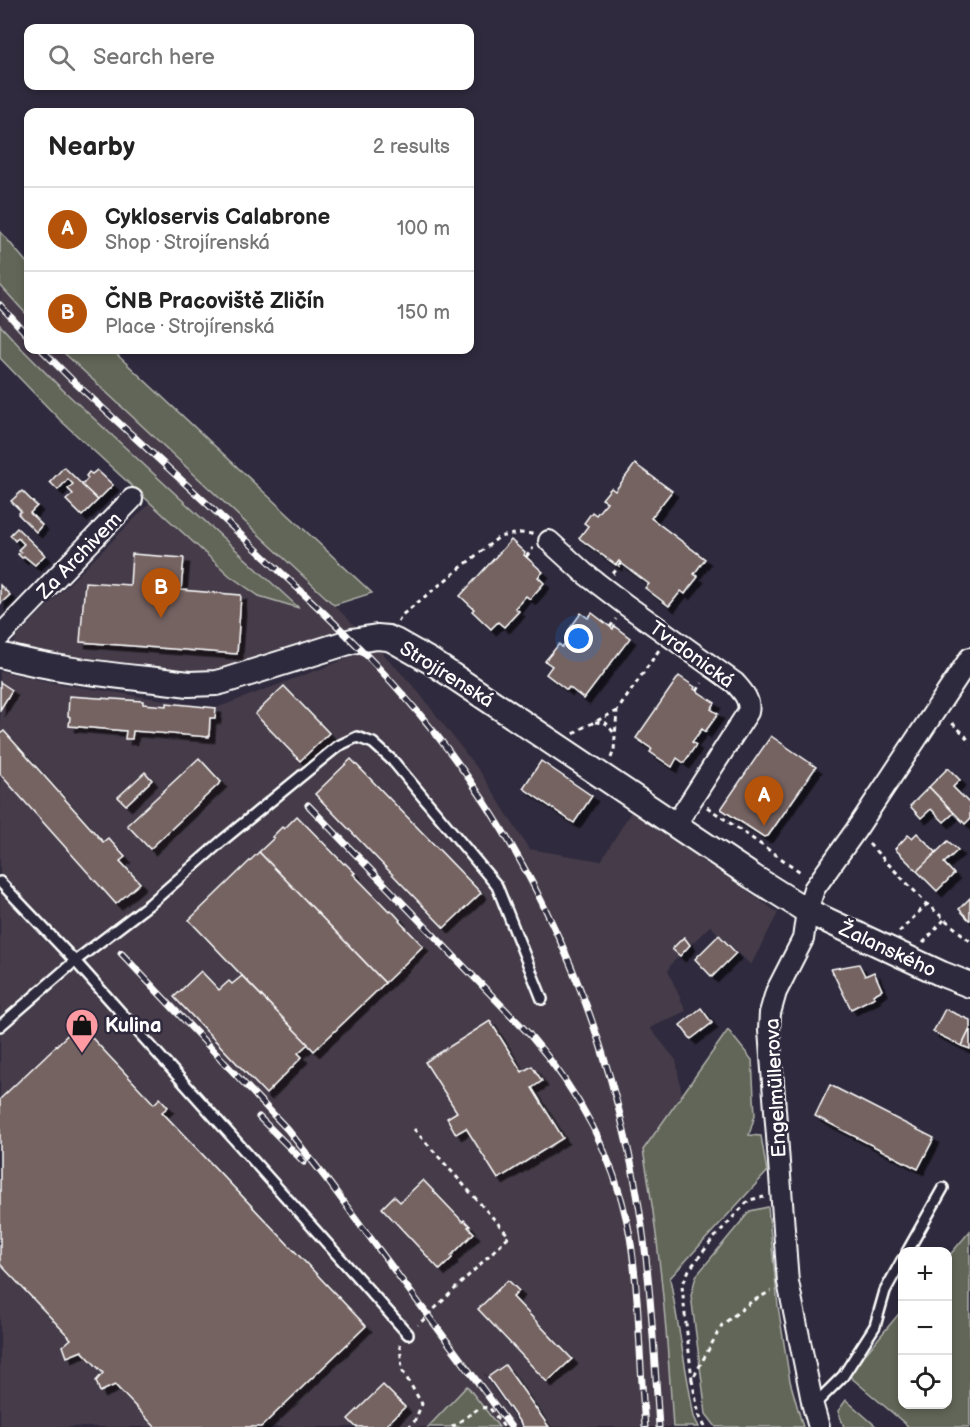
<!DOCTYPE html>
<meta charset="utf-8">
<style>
:root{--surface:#fff;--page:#f2f2f2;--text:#222;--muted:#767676;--line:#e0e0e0;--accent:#b45309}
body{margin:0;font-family:"Balsamiq Sans",sans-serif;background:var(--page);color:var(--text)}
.controls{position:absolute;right:18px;bottom:18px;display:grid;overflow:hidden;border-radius:12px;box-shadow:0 3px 9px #0003}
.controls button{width:54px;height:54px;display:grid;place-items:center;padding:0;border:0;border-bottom:2px solid var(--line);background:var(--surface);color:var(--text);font:30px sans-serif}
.you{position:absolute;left:579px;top:639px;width:21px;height:21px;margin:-15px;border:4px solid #fff;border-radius:50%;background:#1a73e8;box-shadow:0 0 0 9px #1a73e833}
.badge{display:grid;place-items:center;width:39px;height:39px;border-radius:50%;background:var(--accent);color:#fff;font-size:20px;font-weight:700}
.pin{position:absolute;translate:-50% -50px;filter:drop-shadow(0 2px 3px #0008)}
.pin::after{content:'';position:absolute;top:32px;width:21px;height:18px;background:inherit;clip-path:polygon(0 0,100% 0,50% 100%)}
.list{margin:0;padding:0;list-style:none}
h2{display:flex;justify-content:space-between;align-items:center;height:78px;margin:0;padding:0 24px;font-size:26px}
h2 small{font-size:20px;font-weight:400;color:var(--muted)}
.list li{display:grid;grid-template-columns:39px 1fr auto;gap:18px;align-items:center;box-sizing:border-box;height:84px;padding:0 24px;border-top:2px solid var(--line)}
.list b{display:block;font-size:22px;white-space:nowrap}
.list p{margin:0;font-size:20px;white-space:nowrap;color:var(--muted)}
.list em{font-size:20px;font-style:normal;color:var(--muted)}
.icon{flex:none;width:33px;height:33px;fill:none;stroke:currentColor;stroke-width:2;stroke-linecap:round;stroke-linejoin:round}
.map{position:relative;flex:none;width:970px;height:1427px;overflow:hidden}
.search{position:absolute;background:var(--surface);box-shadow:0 3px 9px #0003;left:24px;top:24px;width:450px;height:66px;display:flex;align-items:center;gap:15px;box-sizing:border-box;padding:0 21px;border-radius:12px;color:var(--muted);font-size:22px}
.panel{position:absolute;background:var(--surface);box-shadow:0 3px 9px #0003;left:24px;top:108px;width:450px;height:246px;border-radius:12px}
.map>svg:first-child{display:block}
.built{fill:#443b48}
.green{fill:#626658;stroke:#b0b2ac;stroke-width:1.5}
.building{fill:#756362;stroke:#fff;stroke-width:1.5;filter:url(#shadow)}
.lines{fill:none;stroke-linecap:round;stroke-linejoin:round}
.service-casing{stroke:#fff;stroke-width:14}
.minor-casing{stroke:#fff;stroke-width:24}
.tertiary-casing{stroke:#fff;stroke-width:28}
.path{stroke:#fff;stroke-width:3;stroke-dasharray:4.5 4.5;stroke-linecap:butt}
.service{stroke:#2f2a3d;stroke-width:9}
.minor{stroke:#2f2a3d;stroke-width:20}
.tertiary{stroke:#2f2a3d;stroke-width:24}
.rail-casing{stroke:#fff;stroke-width:7}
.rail{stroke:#2f2a3d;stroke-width:4.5;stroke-dasharray:14;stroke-linecap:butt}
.labels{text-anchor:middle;stroke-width:5;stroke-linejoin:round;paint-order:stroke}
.street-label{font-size:20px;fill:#fff;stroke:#2f2a3d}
.poi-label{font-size:20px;font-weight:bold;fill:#fff;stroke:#2f2a3d;text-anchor:start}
</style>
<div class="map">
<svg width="970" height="1427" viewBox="0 0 970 1427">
<defs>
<filter id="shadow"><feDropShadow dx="5.5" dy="5.5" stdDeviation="0" flood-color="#0009"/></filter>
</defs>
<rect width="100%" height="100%" fill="#2f2a3d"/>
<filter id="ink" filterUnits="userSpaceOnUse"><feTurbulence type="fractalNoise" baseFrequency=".0167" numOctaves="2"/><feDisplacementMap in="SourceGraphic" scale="12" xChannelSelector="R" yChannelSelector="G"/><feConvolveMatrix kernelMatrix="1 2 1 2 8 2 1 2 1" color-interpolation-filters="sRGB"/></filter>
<g filter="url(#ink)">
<!-- built -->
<polygon class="built" points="0,285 28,316 28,350 61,350 317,588 389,660 416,689 481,773 529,849 601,861 633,808 778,913 751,965 710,926 671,964 668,971 686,1011 650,1028 676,1060 682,1095 643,1150 652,1202 660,1265 668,1353 673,1427 523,1427 488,1377 483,1373 520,1427 499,1427 467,1387 428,1427 0,1427 0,671 54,683 216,708 349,658 329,638 240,666 195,675 69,659 11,648 17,636 151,502 230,576 259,596 297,607 63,390 23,350 0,325"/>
<!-- green -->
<g class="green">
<polygon points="0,231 28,264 28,316 0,285"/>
<polygon points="0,325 23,350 63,390 299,608 259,596 230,576 60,420 0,358"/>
<polygon points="61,350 112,350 372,593 334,605"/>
<path d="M728,1030L752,1060L755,1115L749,1135L761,1136L767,1172L670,1278L694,1417L699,1427H673C667,1334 660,1242 643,1150Z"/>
<polygon points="768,1207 778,1306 790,1381 803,1427 716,1427 706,1414 691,1295 696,1276 750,1211"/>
<polygon points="970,1231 970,1427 909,1427 848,1375 902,1310 902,1404 948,1404 948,1257"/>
<polygon points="467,1386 499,1427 428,1427"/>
<polygon points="846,1400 877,1427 844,1427 838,1411"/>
</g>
<!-- building -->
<g class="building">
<polygon points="635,464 672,491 651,518 705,559 694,574 698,577 690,587 685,594 681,591 669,606 645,588 649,584 621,563 619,561 616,565 579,538 588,526 584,523 592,512 596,515 607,502 602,499 611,488 615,491"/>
<polygon points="64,467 98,500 82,516 66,500 73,494 68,489 73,484 68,479 58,490 50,482"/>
<polygon points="97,470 113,485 98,500 82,485 88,478 86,476 89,472 92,474"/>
<polygon points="22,491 37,506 30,513 42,525 36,532 18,514 21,511 11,501"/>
<polygon points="17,528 45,555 35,565 24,556 22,558 18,554 21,552 18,550 24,544 18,538 15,541 10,535"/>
<polygon points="511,540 525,553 524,555 543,572 538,577 544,583 530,599 526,596 515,608 519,611 504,627 498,622 491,629 472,611 474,609 460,596"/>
<polygon points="132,554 184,558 181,590 241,595 237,654 80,642 85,582 130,585"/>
<polygon points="0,585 10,595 0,604"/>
<polygon points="581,613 588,618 592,613 613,629 614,626 630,638 584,699 569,687 567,690 546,674 552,666 545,661 559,644 562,647 572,634 568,631"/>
<polygon points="679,676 695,687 694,689 715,703 711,709 718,714 705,732 702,729 692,742 696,745 684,763 677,758 672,767 650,752 652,749 636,738"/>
<polygon points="0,682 12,690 0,710"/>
<polygon points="284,686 329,733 300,761 255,714"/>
<polygon points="69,696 143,701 143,704 167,706 167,703 216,708 215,718 210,718 209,737 133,731 132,739 125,739 126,731 69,726 70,717 68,716"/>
<polygon points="4,731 103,842 108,838 125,857 120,861 140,883 116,904 0,774 0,734"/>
<polygon points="771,736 816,767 768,836 764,837 721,809"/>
<polygon points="199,758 221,782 150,849 127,825"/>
<polygon points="351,759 481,893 444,928 315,794"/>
<polygon points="541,761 592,796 574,823 523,788"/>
<polygon points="948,768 960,780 953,787 970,804 970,819 965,824 929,787"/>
<polygon points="145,772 152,780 126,805 118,797"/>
<polygon points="929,787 954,813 944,822 931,809 921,818 910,806"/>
<polygon points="297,816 344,864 345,863 355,873 353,874 389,911 391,910 400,920 399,921 423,946 385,983 259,852 274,838 272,837 282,827 284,829"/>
<polygon points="917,833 937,853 917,871 895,849 908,835 912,838"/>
<polygon points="948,841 958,850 944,863 954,874 937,891 917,871"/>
<polygon points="259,852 385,983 314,1051 189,920"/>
<polygon points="970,898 970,920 969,920 959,909"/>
<polygon points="719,935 736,953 712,977 695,959"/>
<polygon points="684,937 690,945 680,956 672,949"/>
<polygon points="859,964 865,976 874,972 882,990 873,995 875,997 851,1009 831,969"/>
<polygon points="201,971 219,990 229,981 232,984 242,976 308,1044 298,1053 302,1057 266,1094 174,997"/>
<polygon points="701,1008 712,1023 691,1039 680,1025"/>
<polygon points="945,1009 970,1020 970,1029 962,1046 933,1032"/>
<polygon points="490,1021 522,1072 532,1066 542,1081 532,1088 563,1138 498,1179 466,1128 456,1134 447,1118 457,1112 425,1062"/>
<polygon points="79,1024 154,1104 160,1098 168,1107 162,1112 366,1326 261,1427 155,1427 115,1385 100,1392 96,1381 103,1373 82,1351 67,1357 63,1346 71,1339 0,1264 0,1099"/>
<polygon points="970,1029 970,1049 962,1046"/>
<polygon points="830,1085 934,1138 918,1169 815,1116"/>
<polygon points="423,1180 463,1222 464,1220 470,1226 468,1227 474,1233 451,1256 452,1258 440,1270 382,1208 394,1196 400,1202"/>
<polygon points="508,1280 519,1291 513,1297 572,1359 547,1382 478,1309"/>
<polygon points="505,1365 549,1427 523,1427 488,1377"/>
<polygon points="383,1385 405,1407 384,1427 356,1427 348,1419"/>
</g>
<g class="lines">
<!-- service casing -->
<g class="service-casing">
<g id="service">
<polyline points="0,882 75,961 408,1334"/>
<polyline points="0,1026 75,961 151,903 223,840 338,746 357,737 373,743 393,761 497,886 542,999"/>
<polyline points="907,1252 943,1188"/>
<polyline points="814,1405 843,1376 875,1326 885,1291 902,1260"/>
</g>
</g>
<!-- minor casing -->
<g class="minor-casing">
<g id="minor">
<path d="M549,541L584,573L626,605L735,683C742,691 751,700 748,712L676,824"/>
<polyline points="0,636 132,499"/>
<polyline points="819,1427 813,1406 788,1282 769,1030 770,1013 776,992 803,939 807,911 814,889 856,830 970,658"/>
</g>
</g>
<!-- tertiary casing -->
<g class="tertiary-casing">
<path id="tertiary" d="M0,655C62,672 126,676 189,684L216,683L224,681L352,641L377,637L388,638L395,641L432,662L753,877L807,911L942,974L970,985"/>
</g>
<!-- path -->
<g class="path">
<polyline points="526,557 533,548"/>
<polyline points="613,574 621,563"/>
<polyline points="398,622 402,615 499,537 519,533 534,534"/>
<polyline points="610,627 616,619"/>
<polyline points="697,691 702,683"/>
<polyline points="595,722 606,723 614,733"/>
<polyline points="952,723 964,734 970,743"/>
<polyline points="574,734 580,729 617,711"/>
<polyline points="611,758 614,750 617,711 659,650"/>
<polyline points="707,807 802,873"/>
<polyline points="869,844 927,904 970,941"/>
<polyline points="899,932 927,904"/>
<polyline points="923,943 944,920"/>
<polyline points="414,1129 509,1236 418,1325"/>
<polyline points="400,1344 402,1370 422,1404 414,1422 409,1427"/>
<polyline points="692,1380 682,1286 689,1270 713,1239 749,1200 764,1197"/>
<polyline points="452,1427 479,1408 489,1407 504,1427"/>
<polyline points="705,1427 699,1415 692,1380 722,1325 751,1302 771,1291"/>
</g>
<!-- service -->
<use href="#service" class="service"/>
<!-- minor -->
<use href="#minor" class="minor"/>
<!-- tertiary -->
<use href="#tertiary" class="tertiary"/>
<!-- rail casing -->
<g class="rail-casing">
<g id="rail">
<polyline points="0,305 28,336"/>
<path d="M42,350L72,380C134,437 196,493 257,550C307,597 359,644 404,696C518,825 593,985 629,1153C649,1243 653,1335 659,1427"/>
<path d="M308,805L529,1034C577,1089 613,1154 628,1226C634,1255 636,1284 638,1313C640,1351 642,1389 645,1427"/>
<polyline points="121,953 288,1130 328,1181 511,1427"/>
<polyline points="259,1117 304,1162"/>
</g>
</g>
<!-- rail -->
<use href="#rail" class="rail"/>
</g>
</g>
<!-- icons -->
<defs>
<g id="shop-pin" transform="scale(1.725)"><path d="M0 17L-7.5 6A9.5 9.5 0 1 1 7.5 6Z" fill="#ff9aa2" stroke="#2f2a3d"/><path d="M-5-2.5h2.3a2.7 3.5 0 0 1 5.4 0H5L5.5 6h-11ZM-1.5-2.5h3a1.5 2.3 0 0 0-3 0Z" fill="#111"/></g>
</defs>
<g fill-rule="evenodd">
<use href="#shop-pin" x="82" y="1025"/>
</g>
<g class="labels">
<!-- street labels -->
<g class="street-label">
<text transform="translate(79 555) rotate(-46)" y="7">Za Archivem</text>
<text transform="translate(692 654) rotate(36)" y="7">Tvrdonická</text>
<text transform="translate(447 674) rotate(32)" y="7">Strojírenská</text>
<text transform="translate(888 949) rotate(25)" y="7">Žalanského</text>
<text transform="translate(775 1088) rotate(-93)" y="7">Engelmüllerova</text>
</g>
<!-- poi labels -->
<g class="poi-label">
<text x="105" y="1032">Kulina</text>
</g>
</g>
</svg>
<div class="controls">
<button>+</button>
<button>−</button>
<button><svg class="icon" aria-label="locate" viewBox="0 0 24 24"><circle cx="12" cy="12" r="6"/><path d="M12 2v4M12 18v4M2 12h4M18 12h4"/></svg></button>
</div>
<div class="you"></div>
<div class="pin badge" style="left:764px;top:826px">A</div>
<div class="pin badge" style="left:161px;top:618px">B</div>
<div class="search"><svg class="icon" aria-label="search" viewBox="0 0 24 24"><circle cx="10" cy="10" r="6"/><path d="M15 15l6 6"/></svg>Search here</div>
<section class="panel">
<h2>Nearby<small>2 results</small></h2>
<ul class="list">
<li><span class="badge">A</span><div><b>Cykloservis Calabrone</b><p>Shop · Strojírenská</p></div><em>100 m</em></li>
<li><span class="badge">B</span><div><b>ČNB Pracoviště Zličín</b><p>Place · Strojírenská</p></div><em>150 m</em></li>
</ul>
</section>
</div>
